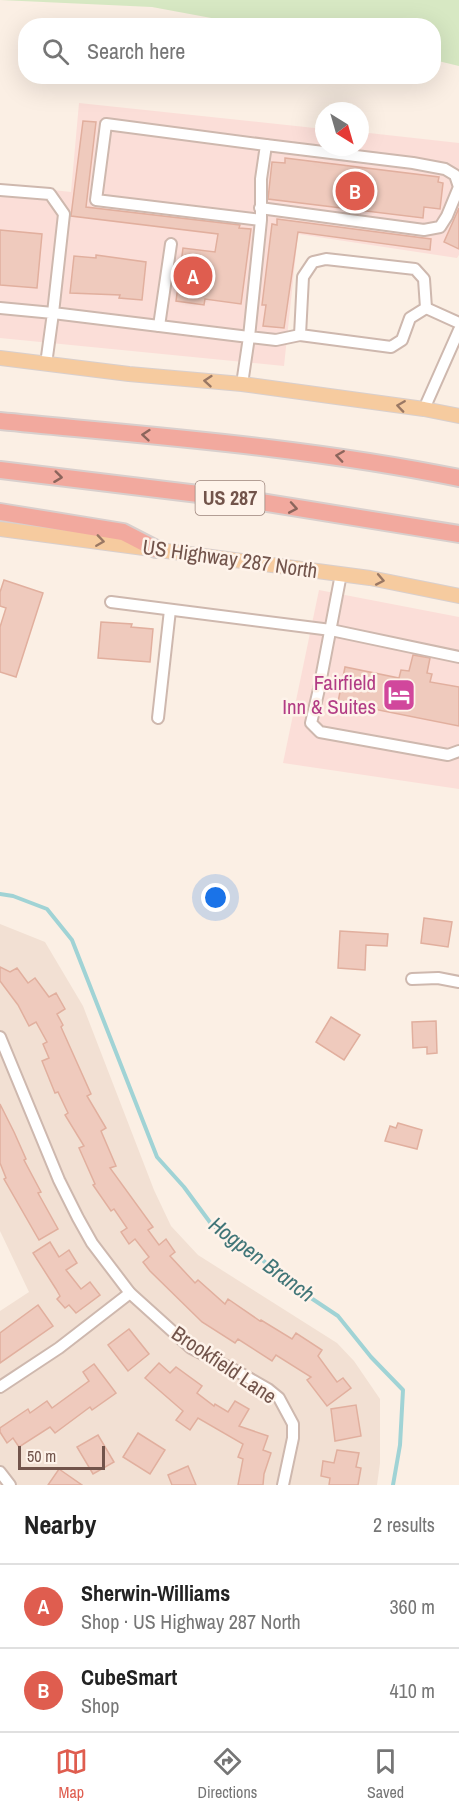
<!DOCTYPE html>
<meta charset="utf-8">
<style>
:root{--surface:#fff;--page:#f2f2f2;--text:#222;--muted:#767676;--line:#e0e0e0;--accent:#df5d4f}
body{margin:0;font-family:"Archivo Narrow",sans-serif;background:var(--page);color:var(--text)}
.compass{position:absolute;left:315px;top:102px;width:54px;height:54px;border-radius:50%;background:var(--surface);box-shadow:0 6px 24px #0002;rotate:143deg}
.scale{position:absolute;left:18px;bottom:15px;width:87px;box-sizing:border-box;padding-left:6px;border:3px solid #72544b;border-top:0;font-size:16px;line-height:21px;white-space:nowrap;color:#72544b;-webkit-text-stroke:4px #fef3ea;paint-order:stroke}
.you{position:absolute;left:216px;top:898px;width:21px;height:21px;margin:-15px;border:4px solid #fff;border-radius:50%;background:#1a73e8;box-shadow:0 0 0 9px #1a73e833}
.badge{display:grid;place-items:center;width:39px;height:39px;border-radius:50%;background:var(--accent);color:#fff;font-size:20px;font-weight:700}
.pin{position:absolute;translate:-50% -50%;border:3px solid #fff;box-shadow:0 2px 6px #0006}
.list{margin:0;padding:0;list-style:none}
h2{display:flex;justify-content:space-between;align-items:center;height:78px;margin:0;padding:0 24px;font-size:26px}
h2 small{font-size:20px;font-weight:400;color:var(--muted)}
.list li{display:grid;grid-template-columns:39px 1fr auto;gap:18px;align-items:center;box-sizing:border-box;height:84px;padding:0 24px;border-top:2px solid var(--line)}
.list b{display:block;font-size:22px;white-space:nowrap}
.list p{margin:0;font-size:20px;white-space:nowrap;color:var(--muted)}
.list em{font-size:20px;font-style:normal;color:var(--muted)}
.icon{flex:none;width:33px;height:33px;fill:none;stroke:currentColor;stroke-width:2;stroke-linecap:round;stroke-linejoin:round}
.map{position:relative;flex:none;width:459px;height:1485px;overflow:hidden}
.search{position:absolute;background:var(--surface);box-shadow:0 6px 24px #0002;left:18px;right:18px;top:18px;height:66px;display:flex;align-items:center;gap:15px;box-sizing:border-box;padding:0 21px;border-radius:24px;color:var(--muted);font-size:22px}
.sheet{height:246px;background:var(--surface)}
nav{display:flex;justify-content:space-around;align-items:center;box-sizing:border-box;height:84px;border-top:2px solid var(--line);background:var(--surface);font-size:16px;color:var(--muted)}
nav a{display:grid;justify-items:center;gap:3px}
nav .on{color:var(--accent)}
.map>svg:first-child{display:block}
.residential{fill:#f2e0d3}
.commercial{fill:#fbded8}
.green{fill:#d7e8c3}
.lines{fill:none;stroke-linecap:round;stroke-linejoin:round}
.stream{stroke:#a0d3d5;stroke-width:4}
.building{fill:#efcabd;stroke:#e1af9e;stroke-width:1.5}
.minor-casing{stroke:#ceb8ae;stroke-width:14}
.major-casing{stroke:#d8cfcd;stroke-width:16}
.highway-casing{stroke:#d8cfcd;stroke-width:20}
.minor{stroke:#fff;stroke-width:10}
.major{stroke:#f6cb9f;stroke-width:14}
.highway{stroke:#f2a99e;stroke-width:16}
.oneway{stroke:#9a7864}
.oneway2{stroke:#8c655c}
.labels{text-anchor:middle;stroke-width:5;stroke-linejoin:round;paint-order:stroke}
.shield{fill:#fef3ea;stroke:#9c847b;stroke-width:1.5}
.shield-label{font-size:20px;font-weight:bold;fill:#72544b}
.street-label{font-size:21px;fill:#72544b;stroke:#fef3ea}
.hotel-label{font-size:21px;fill:#b23c85;stroke:#fef3ea;text-anchor:end}
.water-label{font-size:22px;font-style:italic;fill:#407577;stroke:#fef3ea}
</style>
<div class="map">
<svg width="459" height="1485" viewBox="0 0 459 1485">
<rect width="100%" height="100%" fill="#fbefe4"/>
<!-- residential -->
<polygon class="residential" points="0,924 45,942 83,1006 154,1190 171,1226 198,1255 337,1343 354,1361 380,1399 380,1463 377,1485 0,1485 0,1311 29,1292 0,1231"/>
<!-- commercial -->
<g class="commercial">
<polygon points="79,103 324,129 324,147 360,147 360,132 459,143 459,255 457,258 298,234 284,366 0,338 0,184 71,192"/>
<polygon points="319,590 459,617 459,789 283,763"/>
</g>
<!-- green -->
<polygon class="green" points="0,0 459,0 459,66 434,60 434,26 249,25 152,7"/>
<g class="lines">
<!-- stream -->
<polyline class="stream" points="0,894 13,896 47,909 72,940 157,1157 184,1187 212,1225 250,1249 290,1284 338,1316 371,1357 403,1390 400,1445 393,1485"/>
</g>
<!-- building -->
<g class="building">
<polygon points="83,121 96,122 86,207 240,225 239,228 251,229 241,304 205,299 204,305 176,301 183,248 215,252 218,234 71,216"/>
<polygon points="285,158 439,177 438,182 443,183 440,209 424,207 423,218 268,199 272,162 285,163"/>
<polygon points="459,208 459,249 444,242"/>
<polygon points="277,219 431,239 430,250 298,232 284,328 263,326 266,305 262,305 272,224 277,225"/>
<polygon points="0,230 42,234 37,288 0,285"/>
<polygon points="96,255 146,262 142,300 119,298 120,295 70,293 74,256 96,258"/>
<polygon points="4,580 43,593 16,677 0,672 0,627 6,608 0,606 0,592"/>
<polygon points="101,622 132,624 131,627 153,629 150,662 98,658"/>
<polygon points="413,655 430,658 427,673 432,674 430,682 459,687 459,726 338,702 345,667 399,678 401,670 409,671"/>
<polygon points="424,918 452,922 448,947 421,943"/>
<polygon points="340,931 388,934 387,946 366,945 365,970 338,968"/>
<polygon points="0,967 10,972 17,968 28,983 35,978 49,997 56,993 65,1009 57,1014 63,1025 61,1027 91,1094 87,1096 106,1128 101,1131 116,1166 110,1168 153,1227 148,1230 159,1245 166,1239 175,1252 170,1256 195,1283 198,1280 225,1304 228,1299 260,1321 261,1320 292,1339 296,1333 322,1350 318,1356 337,1382 343,1378 351,1388 327,1406 307,1380 311,1377 276,1355 272,1361 238,1339 235,1343 202,1322 150,1271 143,1262 149,1257 135,1239 129,1244 121,1232 127,1228 114,1209 111,1211 93,1185 95,1184 79,1148 84,1146 65,1115 68,1113 58,1092 55,1093 42,1061 49,1058 43,1044 47,1042 36,1022 29,1026 18,1005 0,981"/>
<polygon points="331,1017 360,1035 344,1060 316,1042"/>
<polygon points="436,1021 437,1053 427,1054 427,1047 413,1048 412,1022"/>
<polygon points="0,1104 14,1132 26,1159 24,1160 41,1192 38,1193 58,1229 39,1240 4,1179 6,1178 0,1163"/>
<polygon points="398,1123 422,1130 417,1149 385,1141 390,1126 396,1128"/>
<polygon points="50,1242 59,1257 69,1250 77,1263 66,1270 81,1289 90,1282 100,1295 76,1313 69,1305 65,1308 57,1299 60,1296 56,1289 33,1253"/>
<polygon points="38,1305 53,1326 0,1363 0,1333"/>
<polygon points="129,1329 149,1354 128,1371 108,1345"/>
<polygon points="159,1363 170,1373 176,1367 202,1386 197,1393 214,1406 215,1404 228,1412 235,1401 249,1409 239,1426 268,1436 263,1450 271,1453 264,1474 263,1485 238,1485 243,1459 238,1457 243,1444 198,1418 190,1430 176,1420 183,1411 145,1378"/>
<polygon points="94,1364 116,1393 92,1410 90,1407 55,1433 50,1427 19,1447 13,1438 7,1443 0,1432 0,1428 28,1409 30,1413 47,1401 52,1408 89,1381 83,1372"/>
<polygon points="356,1405 361,1436 335,1441 331,1409"/>
<polygon points="138,1433 165,1450 150,1474 123,1457"/>
<polygon points="98,1435 114,1462 93,1474 77,1447"/>
<polygon points="337,1450 359,1453 356,1467 361,1468 358,1485 329,1485 330,1478 321,1476 323,1461 334,1463"/>
<polygon points="188,1466 196,1485 172,1485 168,1475"/>
<polygon points="59,1469 82,1485 48,1485"/>
</g>
<g class="lines">
<!-- minor casing -->
<g class="minor-casing">
<g id="minor">
<polyline points="0,190 50,194 64,214 53,313 249,337 242,384"/>
<polyline points="260,208 424,230 440,227 447,216 459,187 455,175 445,169 413,163 266,145"/>
<polyline points="261,220 261,179 266,145 106,124 96,200 261,220 249,337 276,340 300,335"/>
<polygon points="326,259 415,269 424,279 426,308 410,318 402,340 391,347 300,335 303,277 313,262"/>
<polyline points="0,308 53,313 46,364"/>
<polyline points="426,308 459,323"/>
<polyline points="159,326 171,244"/>
<polyline points="424,409 459,330"/>
<polyline points="341,574 319,689 311,723 320,732 448,755 459,751"/>
<polyline points="111,602 331,630 459,657"/>
<polyline points="158,718 170,610"/>
<polyline points="412,979 438,978 459,982"/>
<polyline points="0,1037 59,1180 78,1218 92,1243 130,1293 191,1348 240,1373 268,1389 279,1398 293,1424 293,1438 283,1485"/>
<polyline points="0,1387 59,1348 130,1293"/>
<polyline points="0,1472 10,1485"/>
</g>
</g>
<!-- major casing -->
<g class="major-casing">
<g id="major">
<polyline points="0,358 129,374 242,384 424,409 459,416"/>
<polyline points="0,529 370,578 459,596"/>
</g>
</g>
<!-- highway casing -->
<g class="highway-casing">
<g id="highway">
<path d="M0,421C154,436 307,447 459,478"/>
<polyline points="0,470 248,500 459,534"/>
<polyline points="0,512 123,532 156,549"/>
</g>
</g>
<!-- minor -->
<use href="#minor" class="minor"/>
<!-- major -->
<use href="#major" class="major"/>
<!-- highway -->
<use href="#highway" class="highway"/>
</g>
<!-- one-way arrows -->
<defs><path id="oneway-chevron" d="M-2-3.5L2.5 0L-2 3.5" fill="none" stroke-width="1.6" stroke-linecap="round" stroke-linejoin="round" transform="scale(1.5)"/></defs>
<g class="oneway">
<use href="#oneway-chevron" transform="translate(208 381) rotate(-175)"/>
<use href="#oneway-chevron" transform="translate(401 406) rotate(-172)"/>
<use href="#oneway-chevron" transform="translate(100 541) rotate(8)"/>
<use href="#oneway-chevron" transform="translate(380 580) rotate(11)"/>
</g>
<g class="oneway2">
<use href="#oneway-chevron" transform="translate(146 435) rotate(-175)"/>
<use href="#oneway-chevron" transform="translate(340 456) rotate(-172)"/>
<use href="#oneway-chevron" transform="translate(58 477) rotate(7)"/>
<use href="#oneway-chevron" transform="translate(293 508) rotate(10)"/>
</g>
<!-- icons -->
<defs>
<g id="hotel-square" transform="scale(1.725)"><rect x="-9" y="-9" width="18" height="18" rx="4" fill="#d1479c" stroke="#fef3ea"/><path d="M-6-4.5h1.5V1H6V5H4.5V3h-9V5H-6ZM-4 0a1.8 1.8 0 1 1 3.6 0ZM.5 0V-2.5h3Q6-2.5 6 0Z" fill="#fff"/></g>
</defs>
<g fill-rule="evenodd">
<use href="#hotel-square" x="399" y="695"/>
</g>
<g class="labels">
<!-- shield labels -->
<rect class="shield" x="195.5" y="481" width="69" height="34" rx="4.5"/>
<g class="shield-label">
<text x="230" y="505">US 287</text>
</g>
<!-- street labels -->
<g class="street-label">
<text transform="translate(230 559) rotate(8)" y="7">US Highway 287 North</text>
<text transform="translate(224 1365) rotate(34)" y="7">Brookfield Lane</text>
</g>
<!-- hotel labels -->
<g class="hotel-label">
<text x="376" y="690">Fairfield<tspan x="376" dy="24">Inn &amp; Suites</tspan></text>
</g>
<!-- water labels -->
<g class="water-label">
<text transform="translate(262 1259) rotate(37)" y="8">Hogpen Branch</text>
</g>
</g>
</svg>
<svg class="compass" viewBox="-18 -18 36 36"><path d="M0-13l5 13h-10z" fill="#e53935"/><path d="M0 13l5-13h-10z" fill="#767676"/></svg>
<div class="scale">50 m</div>
<div class="you"></div>
<div class="pin badge" style="left:193px;top:276px">A</div>
<div class="pin badge" style="left:355px;top:191px">B</div>
<div class="search"><svg class="icon" aria-label="search" viewBox="0 0 24 24"><circle cx="10" cy="10" r="6"/><path d="M15 15l6 6"/></svg>Search here</div>
</div>
<section class="sheet">
<h2>Nearby<small>2 results</small></h2>
<ul class="list">
<li><span class="badge">A</span><div><b>Sherwin-Williams</b><p>Shop · US Highway 287 North</p></div><em>360 m</em></li>
<li><span class="badge">B</span><div><b>CubeSmart</b><p>Shop</p></div><em>410 m</em></li>
</ul>
</section>
<nav>
<a class="on"><svg class="icon" aria-label="map" viewBox="0 0 24 24"><path d="M3 6l6-2 6 2 6-2v14l-6 2-6-2-6 2zM9 4v14M15 6v14"/></svg>Map</a>
<a><svg class="icon" aria-label="directions" viewBox="0 0 24 24"><path d="M12 3l9 9-9 9-9-9zM9 14v-3h6M13 9l2 2-2 2"/></svg>Directions</a>
<a><svg class="icon" aria-label="saved" viewBox="0 0 24 24"><path d="M7 4h10v16l-5-4-5 4z"/></svg>Saved</a>
</nav>
